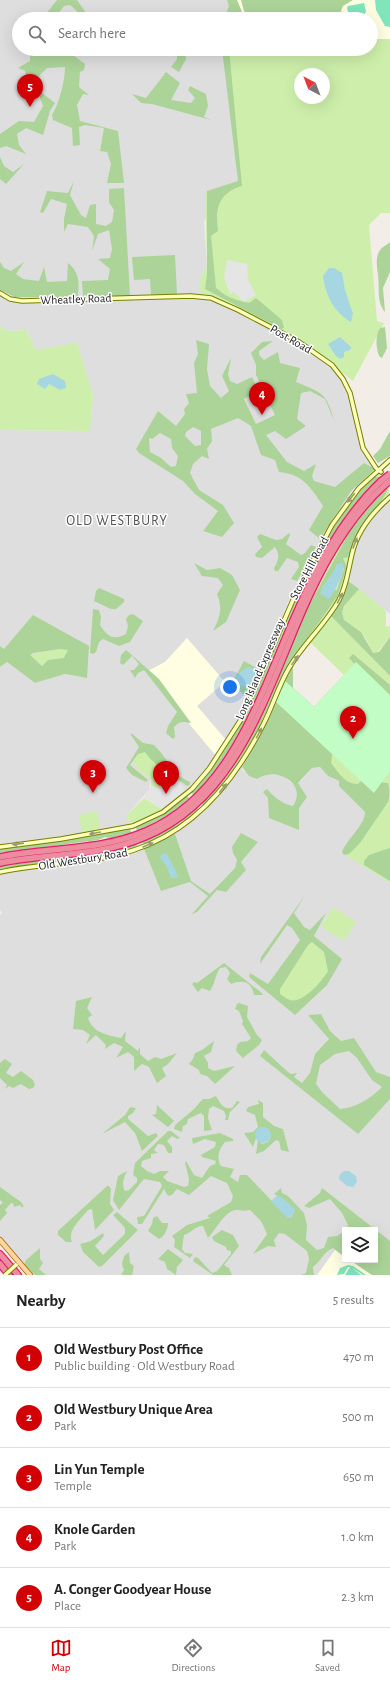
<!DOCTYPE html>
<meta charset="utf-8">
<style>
:root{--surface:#fff;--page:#f2f2f2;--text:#222;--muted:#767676;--line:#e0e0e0;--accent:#d20004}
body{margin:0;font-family:"Alegreya Sans",sans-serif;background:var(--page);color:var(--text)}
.controls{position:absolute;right:12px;bottom:12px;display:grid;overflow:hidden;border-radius:0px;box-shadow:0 4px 16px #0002}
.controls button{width:36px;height:36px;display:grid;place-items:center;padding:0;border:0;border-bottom:1px solid var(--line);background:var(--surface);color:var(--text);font:20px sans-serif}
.compass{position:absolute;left:294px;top:68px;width:36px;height:36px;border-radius:50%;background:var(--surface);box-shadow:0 4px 16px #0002;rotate:318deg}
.you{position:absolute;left:230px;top:687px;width:14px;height:14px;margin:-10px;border:3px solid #fff;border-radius:50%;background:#1a73e8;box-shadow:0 0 0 6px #1a73e833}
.badge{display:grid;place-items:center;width:26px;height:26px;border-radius:50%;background:var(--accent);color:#fff;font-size:13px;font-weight:700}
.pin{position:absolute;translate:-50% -33px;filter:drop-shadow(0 1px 2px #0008)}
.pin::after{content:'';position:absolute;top:21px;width:14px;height:12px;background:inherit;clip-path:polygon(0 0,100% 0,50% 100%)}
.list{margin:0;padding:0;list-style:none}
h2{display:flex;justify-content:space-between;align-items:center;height:52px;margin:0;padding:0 16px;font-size:17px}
h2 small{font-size:13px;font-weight:400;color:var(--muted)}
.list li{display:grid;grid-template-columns:26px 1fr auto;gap:12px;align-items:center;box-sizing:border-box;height:60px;padding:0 16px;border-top:1px solid var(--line)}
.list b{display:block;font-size:15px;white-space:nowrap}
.list p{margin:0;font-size:13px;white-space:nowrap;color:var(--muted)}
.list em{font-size:13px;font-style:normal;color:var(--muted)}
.icon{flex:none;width:22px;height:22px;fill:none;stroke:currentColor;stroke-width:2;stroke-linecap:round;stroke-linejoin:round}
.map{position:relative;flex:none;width:390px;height:1275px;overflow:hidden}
.search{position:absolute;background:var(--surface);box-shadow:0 4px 16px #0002;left:12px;right:12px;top:12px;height:44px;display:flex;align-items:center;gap:10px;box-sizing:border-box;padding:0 14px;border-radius:22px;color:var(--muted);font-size:15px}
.sheet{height:352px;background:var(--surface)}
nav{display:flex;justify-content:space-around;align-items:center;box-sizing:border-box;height:56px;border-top:1px solid var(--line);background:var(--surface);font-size:11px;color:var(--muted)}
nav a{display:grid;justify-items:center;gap:2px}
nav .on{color:var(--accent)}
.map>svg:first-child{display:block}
.residential{fill:#dfdede;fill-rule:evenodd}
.education{fill:#fffee3}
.grass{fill:#ceefab;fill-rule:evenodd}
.forest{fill:#acd499;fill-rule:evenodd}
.park{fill:#c3fdc6}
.pitch{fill:#81e5bc}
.parking{fill:#e5e5e5}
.water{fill:#a5d6e2}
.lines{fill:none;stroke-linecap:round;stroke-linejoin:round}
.secondary-casing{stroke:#758000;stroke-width:5.5}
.primary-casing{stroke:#9e6600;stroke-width:6}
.highway-casing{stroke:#e71d67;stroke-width:8}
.secondary{stroke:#fcfeb9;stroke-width:3.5}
.primary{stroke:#ffd49f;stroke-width:4.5}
.highway{stroke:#ed8b9f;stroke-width:5.5}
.secondary-bridge-casing{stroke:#758000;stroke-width:5.5;stroke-linecap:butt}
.highway-bridge-casing{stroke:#e71d67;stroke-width:8;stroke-linecap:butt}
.secondary-bridge{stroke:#fcfeb9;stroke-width:3.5}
.highway-bridge{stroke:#ed8b9f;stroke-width:5.5}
.oneway{fill:#999b75}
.labels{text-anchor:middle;stroke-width:3;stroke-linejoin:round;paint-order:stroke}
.street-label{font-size:12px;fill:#212121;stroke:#fff}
.quarter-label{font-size:14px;letter-spacing:1px;fill:#545454;stroke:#fff}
</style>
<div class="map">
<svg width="390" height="1275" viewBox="0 0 390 1275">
<rect width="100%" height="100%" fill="#f2eee7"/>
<!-- residential -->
<g class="residential">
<polygon points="0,0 229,0 231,5 225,19 19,19 19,49 224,49 238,181 204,221 207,266 202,275 211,298 299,342 337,370 348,391 360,446 376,469 352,492 321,539 289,600 253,692 238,723 226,740 197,706 187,638 165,662 146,672 217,757 188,793 150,750 139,770 151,779 149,790 126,816 133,826 0,847 0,667 7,662 35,683 65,674 87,678 4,649 0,646 0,430 89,431 93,396 36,350 26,330 7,331 0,326"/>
<polygon points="390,497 390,614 347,580 350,559 360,531"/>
<path d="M241,764L243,771L263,775H283L294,785L302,780L312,768L320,767L328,776L339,781L371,814L390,882V1275H30L0,1240V915L2,913L0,910V872L130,852L189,822ZM345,1230H375V1260H345Z"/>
</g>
<!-- education -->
<g class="education">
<polygon points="229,0 390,0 390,39 371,39 371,19 225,19 231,5"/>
<polygon points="187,638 225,682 197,706 227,741 217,757 146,672 165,662"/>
<polygon points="335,1250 345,1257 345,1260 350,1260 372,1275 317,1275"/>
</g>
<!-- grass -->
<g class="grass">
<path d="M371,39H390V213H381L369,225L377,321L384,323L353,381C307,344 256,316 201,296L200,279L207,266L205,192L238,181L224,49H371ZM300,74H324V98H300Z"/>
<polygon points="0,326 7,331 26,330 36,350 77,343 93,395 90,431 0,430"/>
<path d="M377,473L381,477C331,523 302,588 277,650C256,702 235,756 193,795L190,792L205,776L234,732L282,625L335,521L357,491Z"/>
<path d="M388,486L390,495L367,520L358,534L351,549L345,583L339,597L293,660L253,742L233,774L203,806L201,804C249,756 271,692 297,631C306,609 317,589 328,568C344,537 362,509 388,486Z"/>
<path d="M359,589L386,611V627L390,626V637L376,654C369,652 369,642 364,636C360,630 354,627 347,623C333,613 352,597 359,589Z"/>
<polygon points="330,615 390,676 390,883 345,855 371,814 324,759 362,700 344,675 310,642"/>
<polygon points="60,649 69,650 64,658 48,660 42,666 30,655"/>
<polygon points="150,749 170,772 160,789 151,786 151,779 139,770 133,762 141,750"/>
<polygon points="183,788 188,793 175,804 133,826 126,816 144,798 161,808"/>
<polygon points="97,811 100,829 82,833 79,815"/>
<polygon points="137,843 138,848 109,856 0,871 0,866 13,863 103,852"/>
<polygon points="333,907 356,922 344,941 321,927"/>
<polygon points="310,940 335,957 331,973 295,1006 275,992"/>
</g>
<!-- forest -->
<g class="forest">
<polygon points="57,0 77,0 86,13 85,19 79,19 77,11 70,5 64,6 54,19 42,19"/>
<polygon points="227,0 237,0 245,19 224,19 229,6"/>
<polygon points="241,0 353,0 343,6 341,11 345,15 345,19 249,19 244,11"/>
<path d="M30,49H65L85,64L84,70L80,72L79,87L89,95L83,94L77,105L80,121L118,131L124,183H107L111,164L107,152L100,151L104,128L85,125L79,127L80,145L73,146L72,128L53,120L52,115C59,104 65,81 65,67L47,68L33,82L28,81L25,71L18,68L30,61Z"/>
<polygon points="177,49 186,49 186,59 179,72 171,67 177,59"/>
<path d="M222,49H229L242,186C218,193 215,209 218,231L211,236L216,288C226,297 235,300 249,303L256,298L282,320L284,328L281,329L205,289L207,274V191L238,181Z"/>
<polygon points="166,72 180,83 171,100 191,103 195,98 188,90 190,86 206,94 208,106 204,117 211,120 152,104 141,103 132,94 146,98"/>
<polygon points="37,89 55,103 50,111 43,135 26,128 17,134 19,145 26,154 6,146 0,148 0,134 19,121 34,122 43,106"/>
<polygon points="0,157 4,166 13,172 24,164 6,184 0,179"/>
<polygon points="74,181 70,195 81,215 86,218 90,205 96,204 96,224 106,226 112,222 114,210 109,202 109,189 124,188 130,296 83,297 82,281 108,280 110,269 98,259 110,258 112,249 109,230 98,234 92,251 94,236 88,227 68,224 64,232 64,219 67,204 51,199 43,213 40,212 47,191 68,193"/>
<path d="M390,242V272L383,288L385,312C376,301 380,287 378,275C377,267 375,258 380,250C382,247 387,245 390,242Z"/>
<polygon points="175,255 177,294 151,295 150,279 134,280 132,257"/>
<path d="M0,262L4,268L11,271L24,262L16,274L23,279L39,281L44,267L47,282L67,281L68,263C80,273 79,282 78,297H15L0,290Z"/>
<path d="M385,327L387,348L382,358L379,356C376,348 375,336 380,328Z"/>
<path d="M196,340L209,344L207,369L210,386L221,398L229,391L222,376L231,358L228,374L230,381L237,384L252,377L259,391L244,399L256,424L275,415L256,375V365L251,353L262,342L273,341L259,351V355L264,360L278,352L280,363L300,368L296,382C325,394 326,393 335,423L325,399L310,391L301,393L297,419L306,426L286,439L275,431L266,435L287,462L304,471L316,464L312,476L314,481L335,487L364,463L375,469L351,491L320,539L309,530L323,506C310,486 302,474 279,472L275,460L261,455L251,426L238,418L211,429L212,441L207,449L209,459L202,456L193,464L190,473L199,490L223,505L234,523L222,537L203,531L218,511L195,494L183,481L139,453L136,449L158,411L176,426L185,414L184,409L189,403L186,394L197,393L194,363L198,354ZM193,427L201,431V445L195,446L185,436L186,432ZM160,433L171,439L172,448L178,456L176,466L171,467L161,458L150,452L149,438L152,439Z"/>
<polygon points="390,431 390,456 378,463 373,456 380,449"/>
<path d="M374,476L380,478C335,520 306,578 282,634C259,691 238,751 193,795L192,792C238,741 260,678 287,617C296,595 307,575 318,554C334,526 350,498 374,476Z"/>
<path d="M387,487L388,489C377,515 353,526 350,557L343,558L347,567L337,597L289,664L251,743L230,774L214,795L203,805L201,803L226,779L241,756L269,701L306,611L350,531L376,498ZM337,564L344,568L337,590L322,588L335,571Z"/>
<path d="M289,533L290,535L286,544L301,555L305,553L311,545L316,547L297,581L291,579L299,567L298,562L287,558L278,571H275L274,568C279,560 280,555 275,547L262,558L256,557L255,554L262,547L257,537L260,534L276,540L282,539Z"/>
<path d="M194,563L207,570L220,568L232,575L240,590L226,622L213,631C220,617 223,609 217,594L223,585L218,578L202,576Z"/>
<polygon points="347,580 359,589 344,606 342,613 344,620 361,632 373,653 379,652 390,637 390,676 330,615"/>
<polygon points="99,588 122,598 124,599 124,602 116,609 111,609 94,601 96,591"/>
<path d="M93,609L99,610L101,617L100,625C107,636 113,641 126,634L128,626L126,619L129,615L133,614L143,621L130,642L119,646L103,639L99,642L96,652L93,654L90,653Z"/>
<path d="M33,615L89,646L87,678L65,674L35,683L7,662L0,667V646L4,649ZM60,649L68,650L64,658L48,660L42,666L30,655L33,653Z"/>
<path d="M126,650L159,679L191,723C183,722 181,720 174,727L175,737L173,739L166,733L168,726L177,712L144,670L138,673L135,678L130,670H134L139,664L132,656L123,665L120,663L121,655Z"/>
<polygon points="353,654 390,685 390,755 367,678 349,658"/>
<path d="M244,661L260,670L247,698L232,683ZM254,669L257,676L238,684L237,675Z"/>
<path d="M293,666V688L314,707L344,675L331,763C339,773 345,784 358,784L367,775L384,783H388C390,789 390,795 388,802L360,843L349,854L344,855L342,852C347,839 365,825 365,812L339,786V781L328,776L320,767L312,768L298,783L307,797L299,808V830L269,818L268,798L263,792L267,789C274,797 282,804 293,806C308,783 276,766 257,779L249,776L242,767L259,738L285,681Z"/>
<path d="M131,733L143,743L154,745C168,758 170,773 190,782V785L187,786C173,775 155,767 145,752L138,754L130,765L148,780L146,782L132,775L126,768L139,747L131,735Z"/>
<path d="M187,796L189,798C175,813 155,822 137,831L136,827L159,816Z"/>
<path d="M198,807L199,810C190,820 155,845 142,843L141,841L154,837L181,822Z"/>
<path d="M130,828L131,833C124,836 113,840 105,837L98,840L0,853V848L58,841Z"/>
<polygon points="241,833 258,842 241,862 246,870 226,892 217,890 197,912 192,914 208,896 190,882 161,891 144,849 175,834 191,881 210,894 235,868 237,860 233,853 232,847"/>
<path d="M135,844L136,847L126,851L0,869V866C42,859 97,860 135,844Z"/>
<polygon points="390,848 390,881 364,865 364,861 369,855"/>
<path d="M306,894L294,913L304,927L310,930L326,913L314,936L342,959L327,985L295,1015L249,977L250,973L268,984L300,940L292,928L287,925L260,964L261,957ZM312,942L324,952L328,971C323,980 303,1004 290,1000C287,999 283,996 280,994V989L308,945Z"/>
<path d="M224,963L263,994L262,995H254C252,982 243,979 231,984L227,979L230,973L226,967L220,968C215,975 215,984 210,991L202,988L198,992L192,984L194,982L197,983Z"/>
<path d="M92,997L87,1008L92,1015L88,1018C93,1033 107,1035 121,1038L126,1031L125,1041L138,1051L140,1047V1054L148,1061L155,1057L161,1059L177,1053L168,1064L162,1068L166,1076L157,1083L149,1067L142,1064L134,1071V1057L128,1052L116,1058L123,1047L114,1043L105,1049L106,1045L96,1035L86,1044L90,1035L83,1030L73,1029L76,1001Z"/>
<polygon points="239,1003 248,1006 247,1017 257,1035 262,1040 259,1045 243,1058 236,1051 237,1045 240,1042 248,1041 251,1038 242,1024 243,1021 239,1011 235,1009 237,1004"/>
<path d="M321,1014L330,1031L341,1041L354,1038L376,1072L390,1077V1099L358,1134L260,1056L264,1050L288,1072L291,1074L297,1073L294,1077L302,1083L310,1073L315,1054L329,1039L308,1015ZM349,1051L357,1058L372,1080L382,1087C372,1098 355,1108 340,1109L322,1092L316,1084L320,1065L335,1054Z"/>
<polygon points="214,1041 211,1052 204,1056 208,1063 208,1068 214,1071 235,1066 215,1084 207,1076 200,1074 199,1070 189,1064 193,1059 195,1053 202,1050"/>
<polygon points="5,1059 12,1064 6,1073 13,1077 21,1071 33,1080 35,1085 33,1088 29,1089 21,1084 13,1088 9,1086 5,1089 7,1085 0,1078 0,1063"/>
<path d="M216,1096C220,1103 223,1110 232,1108L237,1101L240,1102L230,1112L228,1120H225L226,1116L224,1111L213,1106L209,1109L208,1118L212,1130L204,1131V1116L201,1113L188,1119L187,1124L183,1126L182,1132L174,1129L175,1125L193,1110L203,1099H209Z"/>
<polygon points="258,1100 263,1103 263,1117 274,1126 283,1129 289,1152 281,1150 279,1141 276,1140 264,1151 256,1154 258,1139 262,1144 268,1142 271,1137 267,1128 259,1129 253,1147 244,1133 253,1132 258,1127 255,1115 246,1111 248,1107 259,1104"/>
<polygon points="157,1105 174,1121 168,1127 152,1115 156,1114"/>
<polygon points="130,1107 136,1108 133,1113 128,1116 128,1119 148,1136 156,1133 158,1136 142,1151 135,1133 125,1122 102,1134 125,1115"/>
<path d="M168,1131H171L180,1138L177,1139L172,1136L167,1141L172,1147V1153H168L164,1145L158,1144L154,1150L158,1153L151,1154V1158L142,1161L141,1166L147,1171L154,1174L160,1171H169L163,1177L167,1181L184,1187L188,1186L189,1179L185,1163L186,1161L194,1175L202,1178L210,1166L215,1164L216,1161L202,1157L201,1155L215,1147L216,1142L205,1139L193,1144L192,1138L220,1133L233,1139V1141L225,1142C219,1149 216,1158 221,1166L234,1169L230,1177L238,1182L240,1175H247L288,1218L291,1217L295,1210L283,1199L274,1194L281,1188L282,1193L288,1196L304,1213L307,1225L306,1240L317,1250L324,1248L328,1237L337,1236L345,1231V1257L333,1248C324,1251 321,1261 313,1267L314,1275H301L306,1273L309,1259L307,1251L285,1234L279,1233L274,1240L276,1247L268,1246L253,1254L267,1234L261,1221L250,1210C244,1211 243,1211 238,1210C226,1208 215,1231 208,1238L203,1226C194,1226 192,1233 184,1235L182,1249L185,1253L193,1254L190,1258L174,1247L175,1240L172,1236L187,1225L210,1218L207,1216L231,1202L233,1196L227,1183L211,1176L189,1195L177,1189L172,1195L168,1196L164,1189L142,1224H138L137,1217L144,1216L162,1186L160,1182L144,1179L119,1210L113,1200L118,1176L127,1171C124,1177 121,1184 125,1191L129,1190L137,1182V1178L133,1175L135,1163Z"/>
<path d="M107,1186H109L111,1189L110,1204L114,1210L95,1230L92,1209L88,1210C81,1219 67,1230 72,1242H66L58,1235V1231Z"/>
<polygon points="0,1187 21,1202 24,1207 21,1207 20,1205 14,1207 13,1203 11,1203 5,1210 7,1213 0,1221 0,1205 3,1203 0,1200"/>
<polygon points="322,1188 390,1241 390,1275 372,1275 350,1260 375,1260 375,1230 346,1230 348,1225 342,1213 330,1199 309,1208 304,1206 320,1193"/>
<polygon points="117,1212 138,1230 102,1266 99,1267 83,1252 80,1244 91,1241 103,1233 104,1236 95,1246 103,1255 125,1234 125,1228 113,1215"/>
<path d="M157,1216L162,1223H168C168,1228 165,1236 159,1239L148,1231L152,1224L153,1218Z"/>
<polygon points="222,1230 233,1235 239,1246 224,1265 229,1268 232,1275 213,1275 193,1261 195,1257 198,1258 212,1273 217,1271 231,1254 231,1251 227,1250 226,1247 214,1241 212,1237"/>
<polygon points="40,1248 40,1259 43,1263 39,1269 46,1275 35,1275 24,1265 26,1260"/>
<polygon points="168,1249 183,1260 177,1267 176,1275 167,1269 165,1262 158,1259"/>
<polygon points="129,1252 130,1263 134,1266 132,1275 121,1275 124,1270 122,1264 124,1256"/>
</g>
<!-- park -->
<polygon class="park" points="356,662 390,695 390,771 374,793 276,702 285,681 314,707"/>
<!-- pitch -->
<g class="pitch">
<polygon points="375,0 390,0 390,27 385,26 376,10"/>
<polygon points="364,3 366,11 363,19 350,19 347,8 348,6"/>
<polygon points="348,1265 353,1266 366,1275 363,1275 351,1267 361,1275 345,1275 350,1267 348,1267 344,1274 337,1275 340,1268"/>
</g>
<!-- parking -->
<g class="parking">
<polygon points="227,260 247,264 248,280 256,295 244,302 234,292 230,294 224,278"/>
<polygon points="170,772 188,793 163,812 160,808 154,805 155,803 144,798 151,786 160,789"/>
</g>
<!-- water -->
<g class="water">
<path d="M329,268H334L342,273L345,290L353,314L351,322C333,311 326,296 323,276Z"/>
<polygon points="340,337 351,347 350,350 344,352 344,357 340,359 336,356 328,344"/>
<polygon points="53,374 65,381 66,388 60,390 49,384 45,389 37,384 39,379"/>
<path d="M343,563C345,573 335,591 329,599L320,594C324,583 333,575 337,564Z"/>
<polygon points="250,667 256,671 257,676 252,683 245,687 238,684 237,675 246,668"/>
<polygon points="162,854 167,854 178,876 175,878 171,878 166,865 160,858"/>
<circle cx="263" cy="1135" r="8"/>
<polygon points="344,1171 349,1171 356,1176 357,1182 353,1187 347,1186 339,1179 340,1174"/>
<polygon points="278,1195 295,1209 293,1214 289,1218 286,1217 271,1201"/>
</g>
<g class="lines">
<!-- secondary casing -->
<g class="secondary-casing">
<g id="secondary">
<polyline points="0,293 10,299 22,301 191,296 211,298 238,310 299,342 332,365 343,379 350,393 363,448 376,468 381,472"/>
<polyline points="0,847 61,839 133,826 163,812 192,789 209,769 242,718 296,593 332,525 359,488 390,460"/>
<path d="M0,872C44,862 91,865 134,850C196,830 236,779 264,723C273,705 279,685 289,668C303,644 325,625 339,600C347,585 348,570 352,554C357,531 373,512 390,497"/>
</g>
</g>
<!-- primary casing -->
<g class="primary-casing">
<polyline id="primary" points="0,1240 30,1275"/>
</g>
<!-- highway casing -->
<g class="highway-casing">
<g id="highway">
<path d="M0,857C48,847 100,851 146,831C227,796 256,707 288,632C311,578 338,522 381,481"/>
<path d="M0,863C48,853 99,857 145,837C227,803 258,718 290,641C312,586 340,526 385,485"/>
<polyline points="0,1254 18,1275"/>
<polyline points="0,1264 9,1275"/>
</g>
</g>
<!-- secondary -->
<use href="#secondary" class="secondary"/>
<!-- primary -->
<use href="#primary" class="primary"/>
<!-- highway -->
<use href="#highway" class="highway"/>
<!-- secondary-bridge casing -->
<g class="secondary-bridge-casing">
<polyline id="secondary-bridge" points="5,1275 16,1265"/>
</g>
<!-- highway-bridge casing -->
<g class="highway-bridge-casing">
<g id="highway-bridge">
<polyline points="381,481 390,474"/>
<polyline points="385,485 390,481"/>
</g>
</g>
<!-- secondary-bridge -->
<use href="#secondary-bridge" class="secondary-bridge"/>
<!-- highway-bridge -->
<use href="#highway-bridge" class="highway-bridge"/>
</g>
<!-- one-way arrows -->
<defs><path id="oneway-solid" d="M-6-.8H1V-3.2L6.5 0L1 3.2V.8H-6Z"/></defs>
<g class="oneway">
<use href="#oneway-solid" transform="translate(351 498) rotate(128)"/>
<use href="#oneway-solid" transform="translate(355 543) rotate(-69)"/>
<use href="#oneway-solid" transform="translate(340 598) rotate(-62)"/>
<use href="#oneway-solid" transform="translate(295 660) rotate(-54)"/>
<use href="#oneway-solid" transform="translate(259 733) rotate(-62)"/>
<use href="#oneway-solid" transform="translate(223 788) rotate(-51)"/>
<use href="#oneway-solid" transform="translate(95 833) rotate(170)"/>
<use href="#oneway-solid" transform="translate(18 844) rotate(173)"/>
<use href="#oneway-solid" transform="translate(148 845) rotate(-23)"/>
</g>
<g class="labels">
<!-- street labels -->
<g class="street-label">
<text transform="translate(76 299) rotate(-2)" y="4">Wheatley Road</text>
<text transform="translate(291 339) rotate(30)" y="4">Post Road</text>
<text transform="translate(309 568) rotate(-62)" y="4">Store Hill Road</text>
<text transform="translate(260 669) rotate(-67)" y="4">Long Island Expressway</text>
<text transform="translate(83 859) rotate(-9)" y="4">Old Westbury Road</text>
</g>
<!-- quarter labels -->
<g class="quarter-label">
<text x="117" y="525">OLD WESTBURY</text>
</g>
</g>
</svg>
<div class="controls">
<button><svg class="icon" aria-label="layers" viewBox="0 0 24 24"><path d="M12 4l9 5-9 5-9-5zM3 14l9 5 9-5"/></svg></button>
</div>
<svg class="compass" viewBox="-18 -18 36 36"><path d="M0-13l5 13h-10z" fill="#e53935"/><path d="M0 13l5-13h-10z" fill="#767676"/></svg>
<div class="you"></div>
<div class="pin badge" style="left:166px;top:794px">1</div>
<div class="pin badge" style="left:353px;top:739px">2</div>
<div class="pin badge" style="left:93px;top:793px">3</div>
<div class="pin badge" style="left:262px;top:415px">4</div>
<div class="pin badge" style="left:30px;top:107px">5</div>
<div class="search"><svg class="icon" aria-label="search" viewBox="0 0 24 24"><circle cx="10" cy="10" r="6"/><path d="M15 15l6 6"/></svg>Search here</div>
</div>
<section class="sheet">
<h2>Nearby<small>5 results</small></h2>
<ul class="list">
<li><span class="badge">1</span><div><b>Old Westbury Post Office</b><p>Public building · Old Westbury Road</p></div><em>470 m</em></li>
<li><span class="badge">2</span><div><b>Old Westbury Unique Area</b><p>Park</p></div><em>500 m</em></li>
<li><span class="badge">3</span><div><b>Lin Yun Temple</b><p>Temple</p></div><em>650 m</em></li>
<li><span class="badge">4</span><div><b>Knole Garden</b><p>Park</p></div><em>1.0 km</em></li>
<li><span class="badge">5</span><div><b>A. Conger Goodyear House</b><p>Place</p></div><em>2.3 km</em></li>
</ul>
</section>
<nav>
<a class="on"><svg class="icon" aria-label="map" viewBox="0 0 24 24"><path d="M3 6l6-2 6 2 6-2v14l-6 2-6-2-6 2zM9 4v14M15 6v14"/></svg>Map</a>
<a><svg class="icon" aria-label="directions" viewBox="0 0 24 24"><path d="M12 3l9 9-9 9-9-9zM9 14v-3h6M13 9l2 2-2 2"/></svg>Directions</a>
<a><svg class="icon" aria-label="saved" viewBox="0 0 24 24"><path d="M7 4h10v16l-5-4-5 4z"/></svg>Saved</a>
</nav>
